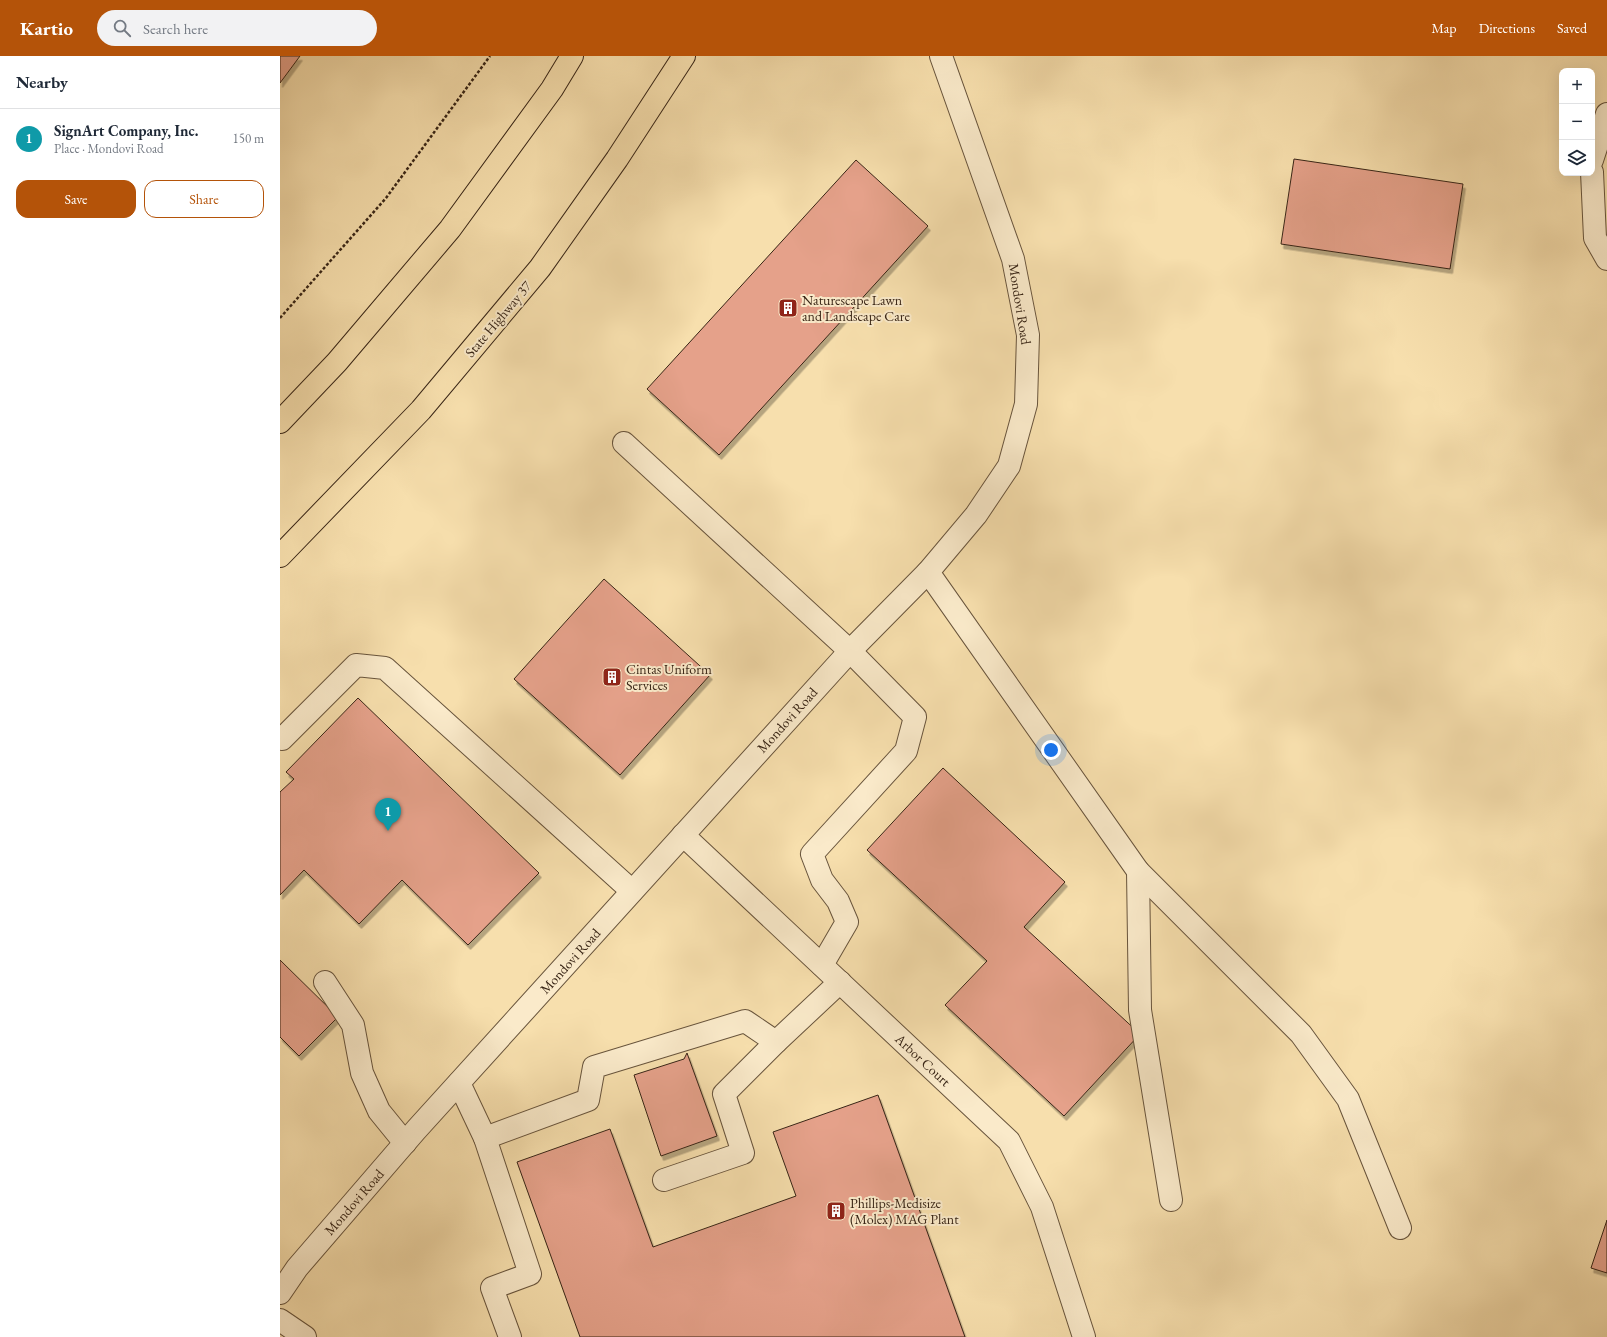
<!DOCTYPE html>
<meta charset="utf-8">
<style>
:root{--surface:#fff;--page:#f2f2f3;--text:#1f2937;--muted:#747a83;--line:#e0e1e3;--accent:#b45309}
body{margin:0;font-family:"EB Garamond",serif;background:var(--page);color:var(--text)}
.controls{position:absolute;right:12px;top:12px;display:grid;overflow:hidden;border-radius:8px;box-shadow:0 4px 16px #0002}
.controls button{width:36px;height:36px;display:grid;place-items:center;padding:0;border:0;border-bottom:1px solid var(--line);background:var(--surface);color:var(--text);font:20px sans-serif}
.you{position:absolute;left:771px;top:694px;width:14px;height:14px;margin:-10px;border:3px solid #fff;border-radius:50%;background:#1a73e8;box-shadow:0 0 0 6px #1a73e833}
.badge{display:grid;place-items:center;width:26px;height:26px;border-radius:50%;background:var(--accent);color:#fff;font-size:13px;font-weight:700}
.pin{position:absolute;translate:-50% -33px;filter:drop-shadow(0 1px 2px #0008)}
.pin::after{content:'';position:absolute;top:21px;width:14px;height:12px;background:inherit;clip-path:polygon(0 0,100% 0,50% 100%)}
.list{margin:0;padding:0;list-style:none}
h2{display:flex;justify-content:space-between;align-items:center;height:52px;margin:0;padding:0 16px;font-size:17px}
h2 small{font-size:13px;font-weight:400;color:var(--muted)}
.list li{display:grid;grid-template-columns:26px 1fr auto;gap:12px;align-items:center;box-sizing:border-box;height:60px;padding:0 16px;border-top:1px solid var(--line)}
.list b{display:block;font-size:15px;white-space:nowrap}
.list p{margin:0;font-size:13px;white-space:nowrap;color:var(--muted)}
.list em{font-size:13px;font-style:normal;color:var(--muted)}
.actions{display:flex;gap:8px;padding:12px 16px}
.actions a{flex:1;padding:9px 0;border:1px solid var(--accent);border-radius:12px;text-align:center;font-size:14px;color:var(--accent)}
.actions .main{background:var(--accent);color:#fff}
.icon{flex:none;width:22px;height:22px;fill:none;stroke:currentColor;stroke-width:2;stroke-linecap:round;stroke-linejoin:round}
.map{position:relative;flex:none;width:1327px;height:1281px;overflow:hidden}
header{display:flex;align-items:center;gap:24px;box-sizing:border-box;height:56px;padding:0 20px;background:var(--accent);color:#fff}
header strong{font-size:19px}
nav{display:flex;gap:22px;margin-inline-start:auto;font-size:14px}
.search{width:280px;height:36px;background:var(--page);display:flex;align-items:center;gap:10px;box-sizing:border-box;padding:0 14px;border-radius:22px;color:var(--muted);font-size:15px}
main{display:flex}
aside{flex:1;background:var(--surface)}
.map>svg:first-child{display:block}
.building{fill:#e5a18a;stroke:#382516;filter:url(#shadow)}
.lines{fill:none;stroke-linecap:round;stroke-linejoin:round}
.minor-casing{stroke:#68543c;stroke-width:24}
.major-casing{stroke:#382516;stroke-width:24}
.path{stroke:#382516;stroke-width:2.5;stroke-dasharray:3 2;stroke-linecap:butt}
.minor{stroke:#faeaca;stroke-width:22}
.major{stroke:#f7dfad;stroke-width:22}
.labels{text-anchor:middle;stroke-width:4;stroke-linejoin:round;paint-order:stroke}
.poi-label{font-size:14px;fill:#382516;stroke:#faeaca;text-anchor:start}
.street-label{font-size:14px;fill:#382516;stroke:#faeaca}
</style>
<header>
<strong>Kartio</strong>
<div class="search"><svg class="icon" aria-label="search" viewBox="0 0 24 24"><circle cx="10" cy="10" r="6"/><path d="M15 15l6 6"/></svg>Search here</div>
<nav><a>Map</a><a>Directions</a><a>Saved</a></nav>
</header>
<main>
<aside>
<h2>Nearby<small></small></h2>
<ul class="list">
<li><span class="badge" style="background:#0f9aa8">1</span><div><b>SignArt Company, Inc.</b><p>Place · Mondovi Road</p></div><em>150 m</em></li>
</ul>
<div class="actions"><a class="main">Save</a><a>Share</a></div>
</aside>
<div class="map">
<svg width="1327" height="1281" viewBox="0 0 1327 1281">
<defs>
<filter id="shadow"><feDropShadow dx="2.5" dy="4.5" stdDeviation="0" flood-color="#0004"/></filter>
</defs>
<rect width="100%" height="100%" fill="#f7dfad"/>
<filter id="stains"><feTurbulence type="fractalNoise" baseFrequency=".005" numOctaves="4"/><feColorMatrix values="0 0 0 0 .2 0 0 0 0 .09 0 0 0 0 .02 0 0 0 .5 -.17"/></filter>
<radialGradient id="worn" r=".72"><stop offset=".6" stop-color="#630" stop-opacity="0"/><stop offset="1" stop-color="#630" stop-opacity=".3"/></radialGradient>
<!-- building -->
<g class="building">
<polygon points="0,0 20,0 0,27"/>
<polygon points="1014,103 1183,128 1170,213 1001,188"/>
<polygon points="576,104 648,170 439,399 367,333"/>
<polygon points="324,523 430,619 340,719 234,623"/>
<polygon points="78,642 259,817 188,889 122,824 79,868 24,814 0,839 0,736 14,723 6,716"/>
<polygon points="663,712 785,826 744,871 860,978 784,1060 665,949 707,905 587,794"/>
<polygon points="0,904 58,961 19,1000 0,981"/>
<polygon points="407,997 437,1080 381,1100 354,1019 404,1003"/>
<polygon points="598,1039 685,1281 300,1281 237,1106 330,1073 373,1191 516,1140 493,1076"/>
<polygon points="1327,1164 1327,1217 1311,1212"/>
</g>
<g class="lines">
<!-- minor casing -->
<g class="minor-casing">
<g id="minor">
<polyline points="1312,104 1327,58"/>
<polyline points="1312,116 1315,182 1327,203"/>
<polyline points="344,387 570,595 635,661 626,695 532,798 542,824 558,845 567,866 542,909"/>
<polyline points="648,516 858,815 860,954 891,1144"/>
<polyline points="2,683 76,609 105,612 352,835"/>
<polyline points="403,779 729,1085 762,1151 804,1281"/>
<polyline points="858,815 1021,978 1068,1043 1120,1172"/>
<polyline points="45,926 73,969 82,1017 99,1055 125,1087"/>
<polyline points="179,1027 205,1082 250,1218 212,1232 230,1281"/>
<polyline points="205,1082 308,1044 314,1011 465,965 496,986 560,926"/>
<polyline points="384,1124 463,1097 444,1038 496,986"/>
<polyline points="0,1237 17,1212 136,1074 570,595 648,516 696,459 729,410 746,348 748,279 733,203 661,0"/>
<polyline points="0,1264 25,1281"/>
</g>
</g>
<!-- major casing -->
<g class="major-casing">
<g id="major">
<polyline points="0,366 57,306 170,173 272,33 292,0"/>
<polyline points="0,500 141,354 260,212 337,103 404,0"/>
</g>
</g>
<!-- path -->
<polyline class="path" points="0,262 106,142 210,0"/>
<!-- minor -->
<use href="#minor" class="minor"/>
<!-- major -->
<use href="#major" class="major"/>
</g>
<!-- icons -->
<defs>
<g id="building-square" transform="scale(1)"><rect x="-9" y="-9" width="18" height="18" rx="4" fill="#8f2418" stroke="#faeaca"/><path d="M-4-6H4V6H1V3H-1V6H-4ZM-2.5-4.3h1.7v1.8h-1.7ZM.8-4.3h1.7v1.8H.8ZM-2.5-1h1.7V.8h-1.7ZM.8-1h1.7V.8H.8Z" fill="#fff"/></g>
</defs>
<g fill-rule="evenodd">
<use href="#building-square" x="508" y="252"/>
<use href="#building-square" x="332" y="621"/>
<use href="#building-square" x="556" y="1155"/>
</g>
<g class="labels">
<!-- poi labels -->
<g class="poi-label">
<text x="522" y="249">Naturescape Lawn<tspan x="522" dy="16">and Landscape Care</tspan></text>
<text x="346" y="618">Cintas Uniform<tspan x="346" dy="16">Services</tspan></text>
<text x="570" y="1152">Phillips-Medisize<tspan x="570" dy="16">(Molex) MAG Plant</tspan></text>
</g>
<!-- street labels -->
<g class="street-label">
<text transform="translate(740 248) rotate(81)" y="5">Mondovi Road</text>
<text transform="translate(218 263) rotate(-50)" y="5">State Highway 37</text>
<text transform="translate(507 664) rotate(-48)" y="5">Mondovi Road</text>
<text transform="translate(290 905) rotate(-48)" y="5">Mondovi Road</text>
<text transform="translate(643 1004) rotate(43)" y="5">Arbor Court</text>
<text transform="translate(74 1146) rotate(-49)" y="5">Mondovi Road</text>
</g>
</g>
<rect width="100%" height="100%" filter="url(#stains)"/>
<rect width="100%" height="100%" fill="url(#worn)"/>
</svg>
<div class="controls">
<button>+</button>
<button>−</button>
<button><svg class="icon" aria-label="layers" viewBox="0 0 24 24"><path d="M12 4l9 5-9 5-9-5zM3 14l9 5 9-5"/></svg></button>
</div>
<div class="you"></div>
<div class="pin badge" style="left:108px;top:775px;background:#0f9aa8">1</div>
</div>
</main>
